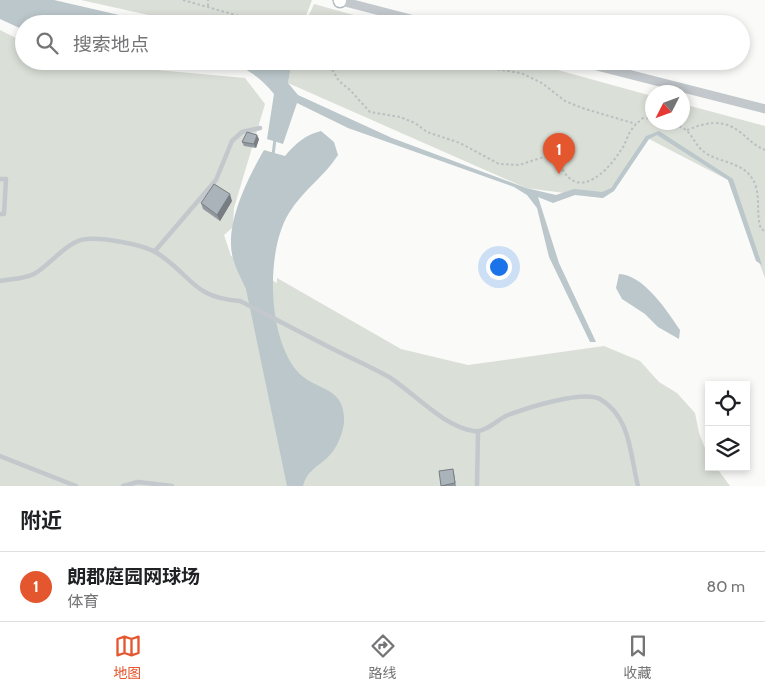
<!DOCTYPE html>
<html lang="zh">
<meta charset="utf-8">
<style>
:root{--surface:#fff;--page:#f6f6f6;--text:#202124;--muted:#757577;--line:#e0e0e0;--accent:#e4572e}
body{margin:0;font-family:Cabin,"Noto Sans SC",sans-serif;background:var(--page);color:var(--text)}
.controls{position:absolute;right:15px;bottom:15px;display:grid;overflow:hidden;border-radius:0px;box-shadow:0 2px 8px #0003}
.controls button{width:45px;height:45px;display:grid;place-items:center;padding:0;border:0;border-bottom:1px solid var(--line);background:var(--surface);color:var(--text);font:25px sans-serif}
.compass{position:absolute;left:645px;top:85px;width:45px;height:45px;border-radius:50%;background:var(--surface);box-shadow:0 2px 8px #0003;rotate:228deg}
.you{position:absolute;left:498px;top:266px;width:18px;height:18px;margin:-12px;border:4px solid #fff;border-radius:50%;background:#1a73e8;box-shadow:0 0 0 8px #1a73e833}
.badge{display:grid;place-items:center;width:32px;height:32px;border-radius:50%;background:var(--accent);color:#fff;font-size:16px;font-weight:700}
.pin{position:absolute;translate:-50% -41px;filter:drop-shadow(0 1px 2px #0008)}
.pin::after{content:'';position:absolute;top:26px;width:18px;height:15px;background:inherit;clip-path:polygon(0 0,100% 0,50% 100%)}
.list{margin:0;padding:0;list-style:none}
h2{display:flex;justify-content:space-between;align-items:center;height:65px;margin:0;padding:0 20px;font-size:21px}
h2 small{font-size:16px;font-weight:400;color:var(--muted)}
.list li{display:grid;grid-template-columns:32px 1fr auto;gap:15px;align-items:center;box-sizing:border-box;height:70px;padding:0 20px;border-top:1px solid var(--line)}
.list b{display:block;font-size:19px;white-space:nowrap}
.list p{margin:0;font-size:16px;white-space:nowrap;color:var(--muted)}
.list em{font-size:16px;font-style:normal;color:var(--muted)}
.icon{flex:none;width:28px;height:28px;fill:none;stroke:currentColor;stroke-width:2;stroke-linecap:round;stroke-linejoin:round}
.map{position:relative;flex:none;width:765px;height:486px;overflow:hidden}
.search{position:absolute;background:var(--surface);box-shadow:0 2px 8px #0003;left:15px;right:15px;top:15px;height:55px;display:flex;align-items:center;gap:12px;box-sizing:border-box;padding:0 18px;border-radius:28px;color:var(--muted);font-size:19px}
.sheet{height:135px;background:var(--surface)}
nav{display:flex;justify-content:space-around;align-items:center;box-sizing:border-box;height:70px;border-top:1px solid var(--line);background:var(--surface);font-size:14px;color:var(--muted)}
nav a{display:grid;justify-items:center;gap:2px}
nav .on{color:var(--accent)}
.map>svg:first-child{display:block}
.green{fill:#dadfd7}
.water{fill:#bbc7cb}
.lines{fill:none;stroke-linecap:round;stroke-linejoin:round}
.stream{stroke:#bbc7cb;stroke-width:3}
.secondary-casing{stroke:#b3babf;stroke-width:15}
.path{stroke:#bbbfc2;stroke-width:2;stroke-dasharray:2.5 2.5;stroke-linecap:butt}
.lane{stroke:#c3c8cc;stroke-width:4.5}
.street{stroke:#c3c8cc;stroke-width:9}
.secondary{stroke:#fff;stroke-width:12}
.wall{fill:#929a9f}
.shaded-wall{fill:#777d82}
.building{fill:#aab3b9;stroke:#777d82}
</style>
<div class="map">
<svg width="765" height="486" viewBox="0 0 765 486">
<rect width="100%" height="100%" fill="#fafaf8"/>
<!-- green -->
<g class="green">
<polygon points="81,0 312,0 303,24 189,24"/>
<polygon points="314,4 386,24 305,24"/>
<polygon points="0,30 24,42 24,61 58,61 245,78 265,104 234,208 233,227 224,235 231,256 277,283 277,278 401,349 468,365 604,346 640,361 659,382 677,393 695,413 699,433 709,458 709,467 716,467 730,486 0,486"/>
<polygon points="292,61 525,61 652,96 652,122 682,122 683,104 765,126 765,278 728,180 649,139 603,198 526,188 288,83"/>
</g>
<!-- water -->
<g class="water">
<polygon points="0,0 54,0 158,24 24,24 24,30 0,19"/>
<path d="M226,61H292L288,83L298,95L392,138L526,188L556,195L574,189L602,192L611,188L646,136L659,131L733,179L762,265L756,261L728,180L657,135L649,139L614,191L603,198L575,195L553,203L538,197L559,263L596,342H590L549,257L537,208L527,195L514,187L348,128L297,103L283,144L267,139L274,94C260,77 247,68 226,61Z"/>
<path d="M321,131L334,142L338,155C325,176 303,190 289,213C265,251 267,343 301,375C319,391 342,387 344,417C345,430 337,449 327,458C317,467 306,472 303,486H287L246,289C240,276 231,260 231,245C230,214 249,176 264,150L285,156C296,143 305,135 321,131Z"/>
<path d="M619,274C643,274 668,312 680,330L679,339L658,327L645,314L622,299L616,288Z"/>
</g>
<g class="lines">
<!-- stream -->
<polyline class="stream" points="273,155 275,139"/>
<!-- secondary casing -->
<g class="secondary-casing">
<polyline id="secondary" points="340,1 340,0"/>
</g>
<!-- path -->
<g class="path">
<polyline points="183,0 267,24"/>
<polyline points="208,6 208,0"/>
<path d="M327,61L339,81L350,90L370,112L400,117L415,123L427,132L460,143L499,164L519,165L547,156L558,159C573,203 604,177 621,150C626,144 627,135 632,129C634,125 639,122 643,118L652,119"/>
<polyline points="443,61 521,73 542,83 565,101 582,108 636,124"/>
<path d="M670,122C675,125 683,127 687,131C695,139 696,147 707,154C725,164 749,163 756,187C760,201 756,214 761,229L765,231"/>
<path d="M687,130C705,123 722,118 740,132C749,139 753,145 765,150"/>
</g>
<!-- lane -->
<g class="lane">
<polyline points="0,179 6,179 4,214 0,214"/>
<polyline points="155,251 216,180 232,141 242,132 260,128"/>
<path d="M0,281C11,279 24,279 34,274C49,266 69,239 87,239C104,238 143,244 157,253C192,275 192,298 240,301C272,317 303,334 335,350C353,359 371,367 389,377C414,393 444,427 474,431C485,433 498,419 508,415C527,408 582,390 600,399C631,417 630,455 638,486"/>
<polyline points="0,456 76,486"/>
<polyline points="123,486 138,482 172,486"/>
<polyline points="477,486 478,432"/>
</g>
<!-- street -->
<g class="street">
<polyline points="337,0 430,24"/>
<polyline points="577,61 765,109"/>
</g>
<!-- secondary -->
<use href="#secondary" class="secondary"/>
</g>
<!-- wall -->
<g class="wall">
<polygon points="259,139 256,148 244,146 242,142"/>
<polygon points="232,201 220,221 203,209 201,203"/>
<polygon points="454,473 456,486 441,486"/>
</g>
<!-- shaded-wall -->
<g class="shaded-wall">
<polygon points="257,135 259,139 256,148 254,144"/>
<polygon points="230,194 232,201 220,221 217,215"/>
</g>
<!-- building -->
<g class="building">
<polygon points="247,132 257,135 254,144 242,142"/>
<polygon points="214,184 230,194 217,215 201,203"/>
<polygon points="453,469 455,483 441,486 439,471"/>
</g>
</svg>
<div class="controls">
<button><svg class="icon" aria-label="locate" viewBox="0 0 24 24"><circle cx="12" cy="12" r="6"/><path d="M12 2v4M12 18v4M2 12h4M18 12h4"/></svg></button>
<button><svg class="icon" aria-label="layers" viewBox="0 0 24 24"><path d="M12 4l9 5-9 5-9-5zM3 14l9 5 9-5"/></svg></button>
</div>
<svg class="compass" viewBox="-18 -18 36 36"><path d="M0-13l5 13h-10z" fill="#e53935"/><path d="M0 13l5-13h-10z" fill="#757577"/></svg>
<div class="you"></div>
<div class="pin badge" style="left:559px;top:174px">1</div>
<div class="search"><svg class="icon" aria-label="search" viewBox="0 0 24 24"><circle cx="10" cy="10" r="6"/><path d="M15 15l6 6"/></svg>搜索地点</div>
</div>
<section class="sheet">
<h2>附近<small></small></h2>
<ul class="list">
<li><span class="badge">1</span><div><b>朗郡庭园网球场</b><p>体育</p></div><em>80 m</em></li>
</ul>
</section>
<nav>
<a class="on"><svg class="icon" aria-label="map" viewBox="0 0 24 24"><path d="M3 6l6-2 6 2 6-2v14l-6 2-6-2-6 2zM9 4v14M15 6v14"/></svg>地图</a>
<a><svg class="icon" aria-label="directions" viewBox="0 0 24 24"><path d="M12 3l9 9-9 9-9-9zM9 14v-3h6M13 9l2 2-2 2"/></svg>路线</a>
<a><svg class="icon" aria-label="saved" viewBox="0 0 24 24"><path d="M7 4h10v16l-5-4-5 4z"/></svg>收藏</a>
</nav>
